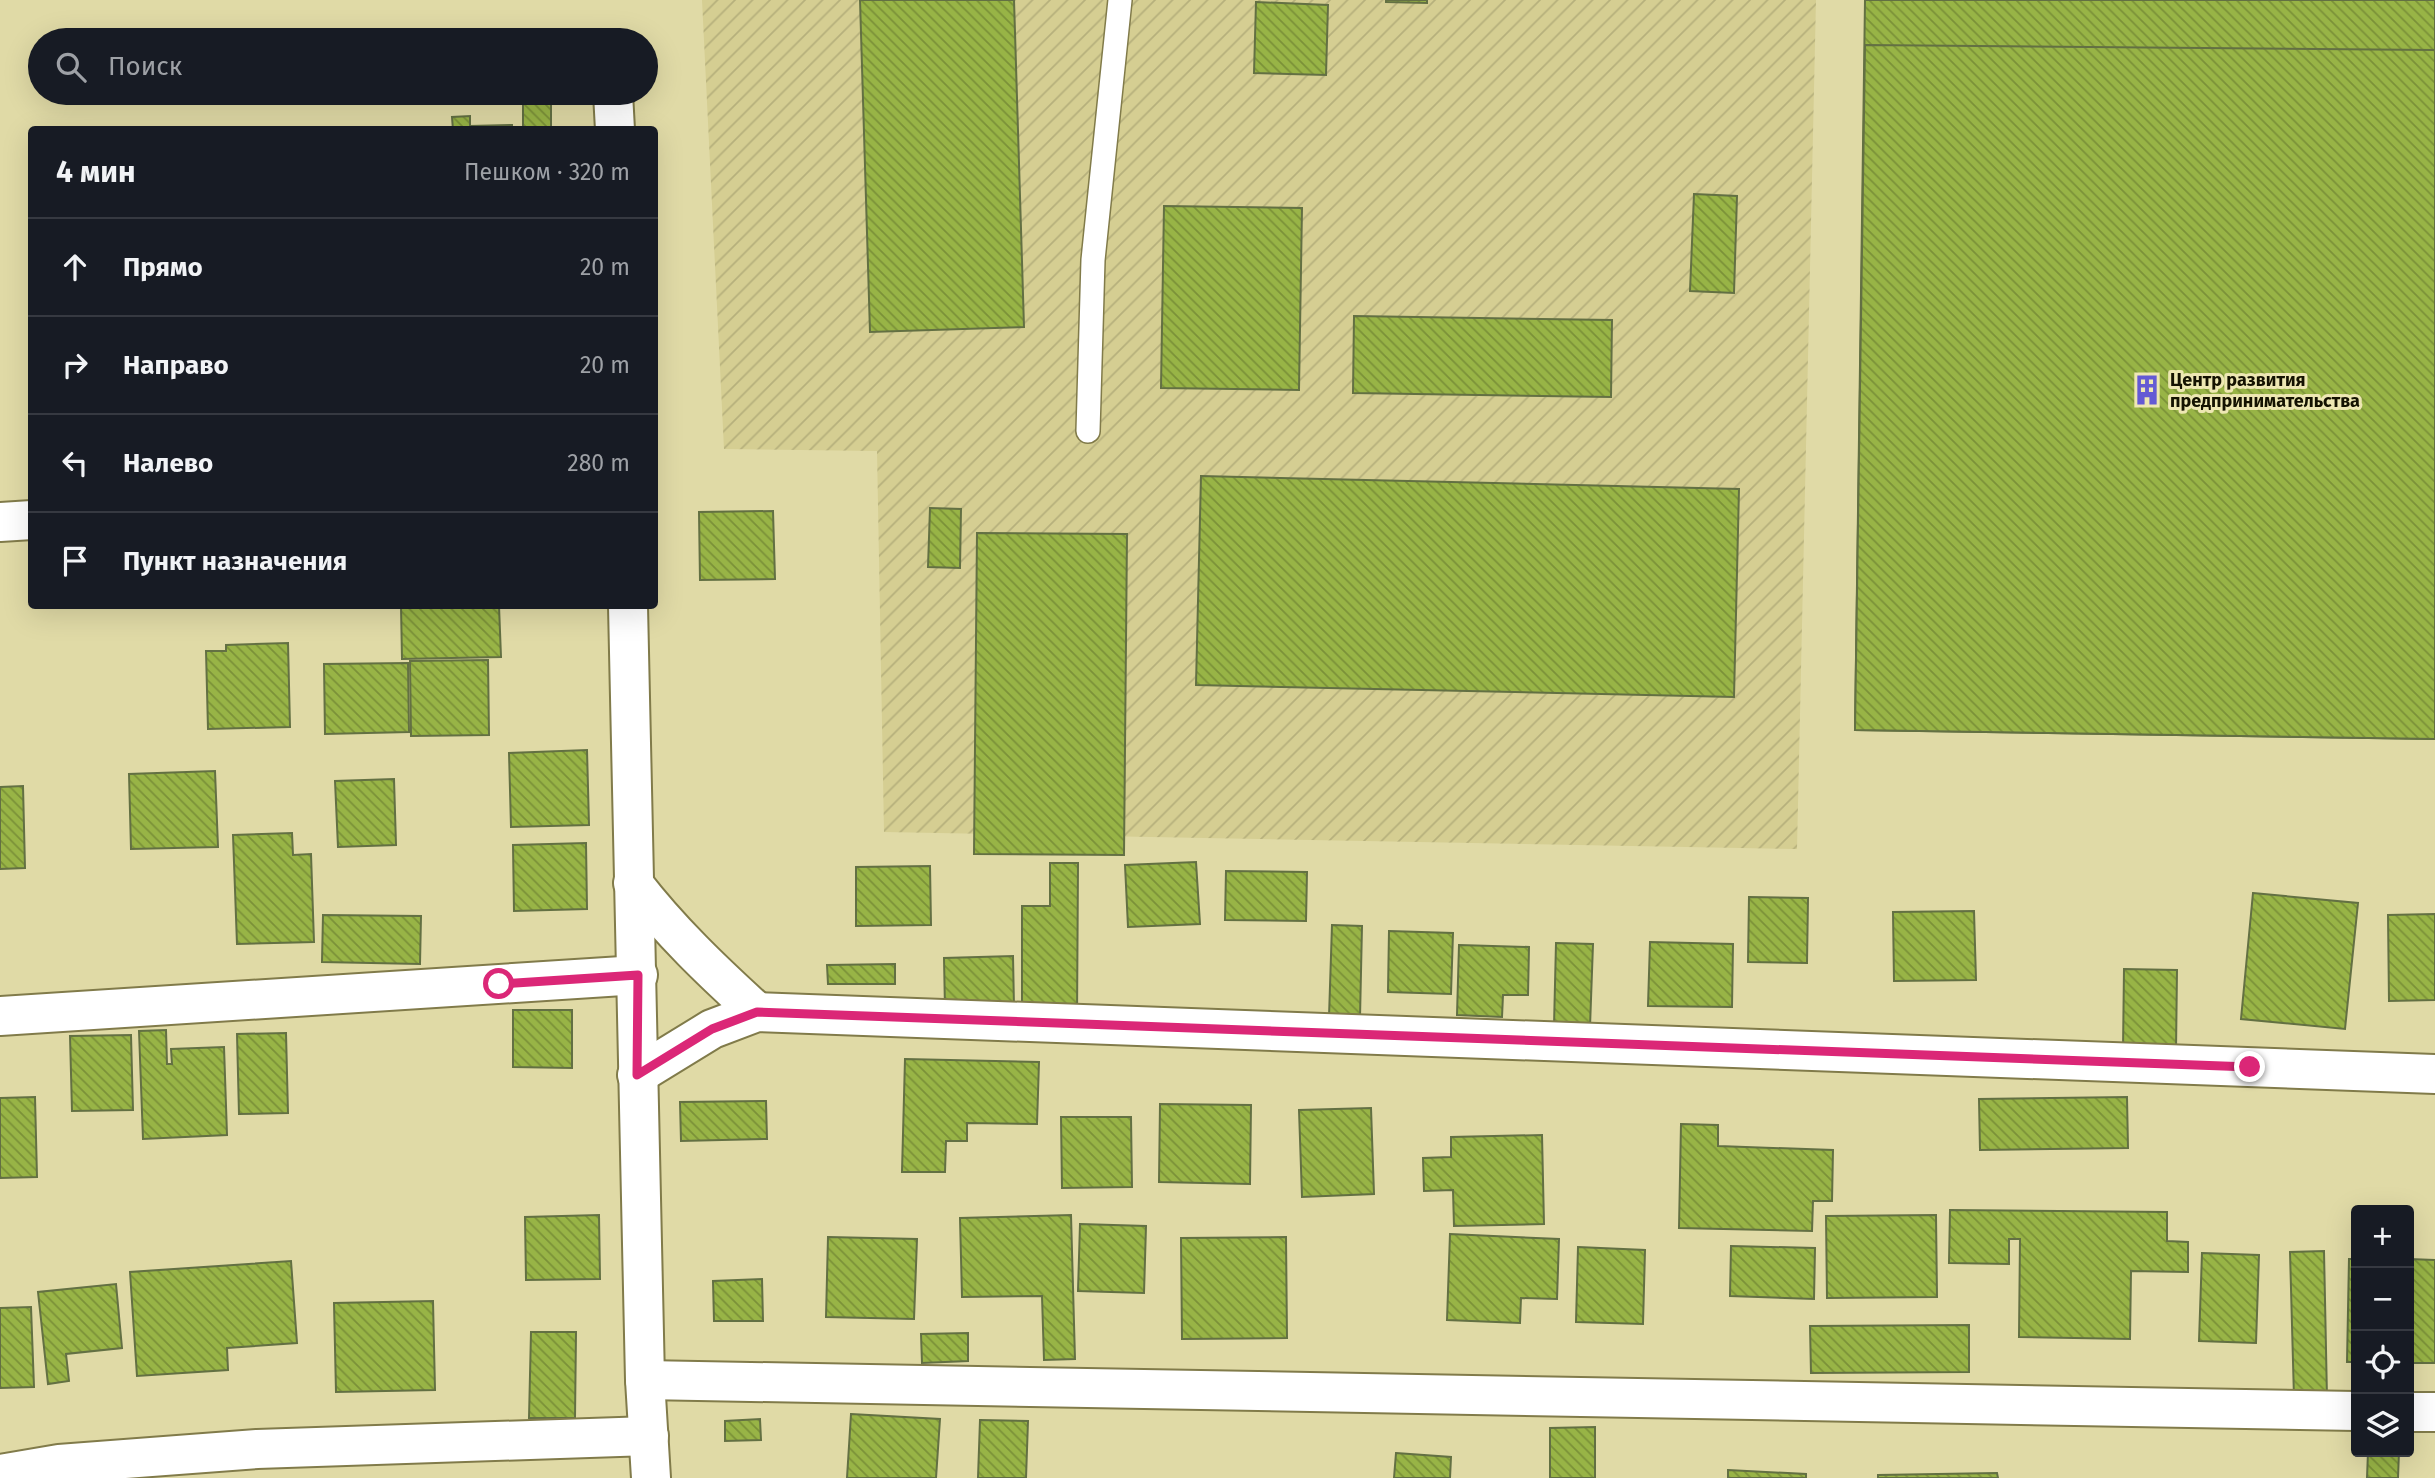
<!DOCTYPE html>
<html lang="ru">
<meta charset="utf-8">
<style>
:root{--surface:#171b24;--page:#20242c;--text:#f1f3f6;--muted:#9ea1a6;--line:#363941}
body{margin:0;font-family:"Fira Sans",sans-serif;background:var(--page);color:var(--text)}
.controls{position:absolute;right:21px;bottom:21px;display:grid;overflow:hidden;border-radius:7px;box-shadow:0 7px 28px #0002}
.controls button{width:63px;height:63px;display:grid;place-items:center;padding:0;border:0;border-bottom:2px solid var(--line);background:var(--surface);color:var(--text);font:35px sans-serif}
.stop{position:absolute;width:21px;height:21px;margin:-16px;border:5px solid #db2777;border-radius:50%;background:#fff}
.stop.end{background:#db2777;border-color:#fff;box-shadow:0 2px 7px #0008}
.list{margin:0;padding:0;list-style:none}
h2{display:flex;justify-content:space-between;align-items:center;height:91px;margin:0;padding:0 28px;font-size:30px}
h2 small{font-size:23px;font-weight:400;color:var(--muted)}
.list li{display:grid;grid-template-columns:46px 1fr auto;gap:21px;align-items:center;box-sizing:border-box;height:98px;padding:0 28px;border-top:2px solid var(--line)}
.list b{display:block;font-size:26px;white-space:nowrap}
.list em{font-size:23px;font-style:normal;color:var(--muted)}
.icon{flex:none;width:38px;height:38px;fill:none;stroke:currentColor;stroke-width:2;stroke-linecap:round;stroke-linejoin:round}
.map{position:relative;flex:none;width:2435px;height:1478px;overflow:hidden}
.search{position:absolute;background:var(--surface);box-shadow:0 7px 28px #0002;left:28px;top:28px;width:630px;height:77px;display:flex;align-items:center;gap:18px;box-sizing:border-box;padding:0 24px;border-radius:38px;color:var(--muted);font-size:26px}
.panel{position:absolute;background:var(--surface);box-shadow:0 7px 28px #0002;left:28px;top:126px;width:630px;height:483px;border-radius:7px}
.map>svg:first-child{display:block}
.industrial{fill:url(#industrial-furrows)}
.building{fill:url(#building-back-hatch);stroke:#637043;stroke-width:2}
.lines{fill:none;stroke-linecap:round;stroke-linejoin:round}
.lane-casing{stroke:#817b4a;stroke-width:26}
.street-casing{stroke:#817b4a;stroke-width:42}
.lane{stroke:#fff;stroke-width:23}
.street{stroke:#fff;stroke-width:38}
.route{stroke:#db2777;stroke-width:9}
.labels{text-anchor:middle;stroke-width:6;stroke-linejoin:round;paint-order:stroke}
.poi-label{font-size:18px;font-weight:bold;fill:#141201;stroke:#ede7b3;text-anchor:start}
</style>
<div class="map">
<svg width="2435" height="1478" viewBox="0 0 2435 1478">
<defs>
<pattern id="industrial-furrows" width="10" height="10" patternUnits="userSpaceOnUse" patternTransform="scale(1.75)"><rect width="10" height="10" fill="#d5ce92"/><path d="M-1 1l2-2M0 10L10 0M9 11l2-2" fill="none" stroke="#b6b07c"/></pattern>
<pattern id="building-back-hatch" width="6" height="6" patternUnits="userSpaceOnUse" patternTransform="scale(1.75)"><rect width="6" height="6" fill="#98b446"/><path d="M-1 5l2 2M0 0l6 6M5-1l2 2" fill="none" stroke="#7b9138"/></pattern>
</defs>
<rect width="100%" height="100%" fill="#e0daa6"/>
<!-- industrial -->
<polygon class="industrial" points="702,0 1816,0 1797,849 884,832 877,451 724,449"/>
<!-- building -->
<g class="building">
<polygon points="860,0 1014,0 1024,327 870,332"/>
<polygon points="1386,0 1427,0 1427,3 1386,2"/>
<polygon points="1865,0 2435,0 2435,739 1855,730"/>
<polygon points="1256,2 1328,5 1326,75 1254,73"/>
<polygon points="1865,45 2435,50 2435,739 1855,730"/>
<rect x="523" y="93" width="28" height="37"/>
<polygon points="470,116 470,126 512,125 512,130 453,130 452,117"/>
<polygon points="1694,194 1737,196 1734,293 1690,291"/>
<polygon points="1164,206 1302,208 1299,390 1161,388"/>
<polygon points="1354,316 1612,320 1611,397 1353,393"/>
<polygon points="1201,476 1739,489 1734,697 1196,685"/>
<polygon points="930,508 961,509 960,568 928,567"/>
<polygon points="773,511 775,579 700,580 699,512"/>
<polygon points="977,533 1127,534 1124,855 974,854"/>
<polygon points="401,606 499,606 501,657 402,659"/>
<polygon points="288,643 290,727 208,729 206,651 226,651 226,645"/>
<polygon points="488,660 489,735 411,736 410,661"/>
<polygon points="408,663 409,732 325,734 324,664"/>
<polygon points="587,750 589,825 511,827 509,753"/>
<polygon points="215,771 218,847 131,849 129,774"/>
<polygon points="394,779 396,845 338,847 335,781"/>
<polygon points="23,786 25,868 0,869 0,787"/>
<polygon points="292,833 293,855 311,854 314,942 237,944 233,835"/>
<polygon points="586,843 587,909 514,911 513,845"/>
<polygon points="1196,862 1200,924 1128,927 1125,865"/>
<polygon points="1050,863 1078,863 1077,1020 1022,1020 1022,906 1050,906"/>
<polygon points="930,866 931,925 856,926 856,867"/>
<polygon points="1226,871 1307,872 1306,921 1225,920"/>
<polygon points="2253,893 2358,903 2345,1029 2241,1019"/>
<polygon points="1749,897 1808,898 1807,963 1748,962"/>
<polygon points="1974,911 1976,980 1894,981 1893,912"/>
<polygon points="2435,914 2435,1000 2389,1001 2388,915"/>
<polygon points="323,915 421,916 420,964 322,962"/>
<polygon points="1332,925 1362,926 1360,1018 1329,1017"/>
<polygon points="1389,931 1453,933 1451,994 1388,992"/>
<polygon points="1650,942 1733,944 1732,1007 1648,1006"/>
<polygon points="1556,943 1593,944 1590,1027 1554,1026"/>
<polygon points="1459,945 1529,947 1528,995 1503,995 1502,1017 1457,1015"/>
<polygon points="1013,956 1014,1007 945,1009 944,958"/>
<polygon points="895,964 895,984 828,984 827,965"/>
<polygon points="2124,969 2177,970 2176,1051 2123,1050"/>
<polygon points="513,1010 572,1010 572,1068 513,1067"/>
<polygon points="166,1030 167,1064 172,1064 171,1049 224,1047 227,1135 143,1139 139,1031"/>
<polygon points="286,1033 288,1113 239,1114 237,1034"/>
<polygon points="131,1035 133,1110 72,1111 70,1036"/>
<polygon points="905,1059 1039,1062 1037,1124 967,1123 967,1141 946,1141 945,1172 902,1172"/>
<polygon points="35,1097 37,1177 0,1178 0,1098"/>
<polygon points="2127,1097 2128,1148 1980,1150 1979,1099"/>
<polygon points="766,1101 767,1139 681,1141 680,1102"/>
<polygon points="1160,1104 1251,1105 1250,1184 1159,1182"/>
<polygon points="1371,1108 1374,1194 1302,1197 1299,1110"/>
<polygon points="1061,1117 1131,1117 1132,1187 1062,1188"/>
<polygon points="1681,1124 1718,1125 1718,1146 1833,1150 1832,1201 1813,1201 1812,1231 1679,1228"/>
<polygon points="1542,1135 1544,1224 1454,1226 1453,1190 1424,1191 1423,1158 1451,1157 1451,1137"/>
<polygon points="1950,1210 2167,1212 2167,1241 2188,1242 2188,1272 2131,1271 2130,1339 2019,1337 2020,1239 2009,1239 2009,1264 1949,1263"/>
<polygon points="599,1215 600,1279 526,1280 525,1217"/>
<polygon points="1071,1215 1075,1359 1044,1360 1042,1296 962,1297 960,1218"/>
<polygon points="1936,1215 1937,1297 1827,1298 1826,1216"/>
<polygon points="1080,1224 1146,1226 1144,1293 1078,1291"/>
<polygon points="1450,1234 1559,1239 1557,1299 1521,1298 1520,1323 1447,1320"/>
<polygon points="828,1237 917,1239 914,1319 826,1317"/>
<polygon points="1286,1237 1287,1338 1182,1339 1181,1238"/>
<polygon points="1731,1246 1815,1248 1814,1299 1730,1296"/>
<polygon points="1578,1247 1645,1250 1643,1324 1576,1322"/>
<polygon points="2324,1251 2327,1398 2294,1398 2290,1252"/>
<polygon points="2202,1253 2259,1255 2256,1343 2199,1341"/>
<polygon points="2349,1259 2356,1259 2356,1362 2347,1362"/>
<polygon points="2409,1259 2435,1260 2435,1363 2409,1363"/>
<polygon points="291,1261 297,1343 227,1348 228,1370 137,1376 130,1272"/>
<polygon points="762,1279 763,1321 714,1321 713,1281"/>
<polygon points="116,1284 122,1348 66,1354 69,1381 48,1384 38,1292"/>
<polygon points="433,1301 435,1390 336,1392 334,1303"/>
<polygon points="31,1307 34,1387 0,1388 0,1308"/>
<polygon points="1969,1325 1969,1372 1811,1373 1810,1326"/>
<polygon points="531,1332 576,1332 575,1418 529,1418"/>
<polygon points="968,1333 968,1361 922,1363 921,1334"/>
<polygon points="851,1414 940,1419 936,1478 847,1478"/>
<polygon points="760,1419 761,1440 725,1441 725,1421"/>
<polygon points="980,1420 1028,1421 1026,1478 978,1478"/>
<polygon points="1595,1427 1595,1478 1550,1478 1550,1428"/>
<polygon points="2368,1452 2399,1452 2398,1478 2367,1478"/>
<polygon points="1396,1453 1451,1457 1450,1478 1394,1478"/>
<polygon points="1728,1470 1806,1474 1806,1478 1728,1478"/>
<polygon points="1997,1473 1998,1478 1878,1478 1878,1475"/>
</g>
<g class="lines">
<!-- lane casing -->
<g class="lane-casing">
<polyline id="lane" points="1088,431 1093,260 1120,0"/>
</g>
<!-- street casing -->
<g class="street-casing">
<g id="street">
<polyline points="613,93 615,130"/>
<polyline points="0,522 32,520"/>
<polyline points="628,606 645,1380 651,1478"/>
<path d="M633,883C670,931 712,971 757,1012"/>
<polyline points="0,1016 638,975"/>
<polyline points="637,1075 712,1029 757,1012 2435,1074"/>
<polyline points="645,1380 2356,1411"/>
<polyline points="2409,1412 2435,1412"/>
<polyline points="0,1474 59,1464 257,1449 649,1436"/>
</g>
</g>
<!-- lane -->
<use href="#lane" class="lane"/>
<!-- street -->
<use href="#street" class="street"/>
</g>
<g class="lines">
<!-- route -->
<polyline class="route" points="499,984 638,975 637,1075 712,1029 757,1012 2250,1067"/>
</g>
<!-- icons -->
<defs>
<g id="building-bare" transform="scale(2.415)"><path d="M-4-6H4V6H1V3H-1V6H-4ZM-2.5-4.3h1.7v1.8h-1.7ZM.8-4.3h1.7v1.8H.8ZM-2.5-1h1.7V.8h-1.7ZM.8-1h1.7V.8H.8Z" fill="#645ad4" stroke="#ede7b3" stroke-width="2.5" paint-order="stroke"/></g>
</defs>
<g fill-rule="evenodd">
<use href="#building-bare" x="2147" y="390"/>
</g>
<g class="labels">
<!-- poi labels -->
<g class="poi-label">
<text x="2170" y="386">Центр развития<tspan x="2170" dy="21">предпринимательства</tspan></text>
</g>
</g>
</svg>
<div class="controls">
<button>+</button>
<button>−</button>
<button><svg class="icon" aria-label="locate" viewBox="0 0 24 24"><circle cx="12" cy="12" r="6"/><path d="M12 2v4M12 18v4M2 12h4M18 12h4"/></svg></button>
<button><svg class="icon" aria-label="layers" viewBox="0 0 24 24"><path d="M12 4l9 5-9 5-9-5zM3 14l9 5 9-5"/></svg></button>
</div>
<div class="stop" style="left:499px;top:984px"></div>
<div class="stop end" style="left:2250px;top:1067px"></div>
<div class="search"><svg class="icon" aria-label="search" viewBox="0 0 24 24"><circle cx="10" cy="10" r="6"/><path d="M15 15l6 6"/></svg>Поиск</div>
<section class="panel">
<h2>4 мин<small>Пешком · 320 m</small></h2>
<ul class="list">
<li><svg class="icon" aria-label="ahead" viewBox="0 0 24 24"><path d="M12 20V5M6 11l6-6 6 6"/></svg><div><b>Прямо</b></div><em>20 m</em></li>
<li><svg class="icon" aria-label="right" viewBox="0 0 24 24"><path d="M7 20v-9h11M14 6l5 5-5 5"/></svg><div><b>Направо</b></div><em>20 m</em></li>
<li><svg class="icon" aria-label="left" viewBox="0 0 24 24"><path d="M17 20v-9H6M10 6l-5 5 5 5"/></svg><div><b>Налево</b></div><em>280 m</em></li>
<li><svg class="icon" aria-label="arrive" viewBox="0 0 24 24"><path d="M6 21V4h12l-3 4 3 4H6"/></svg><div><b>Пункт назначения</b></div></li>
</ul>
</section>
</div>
